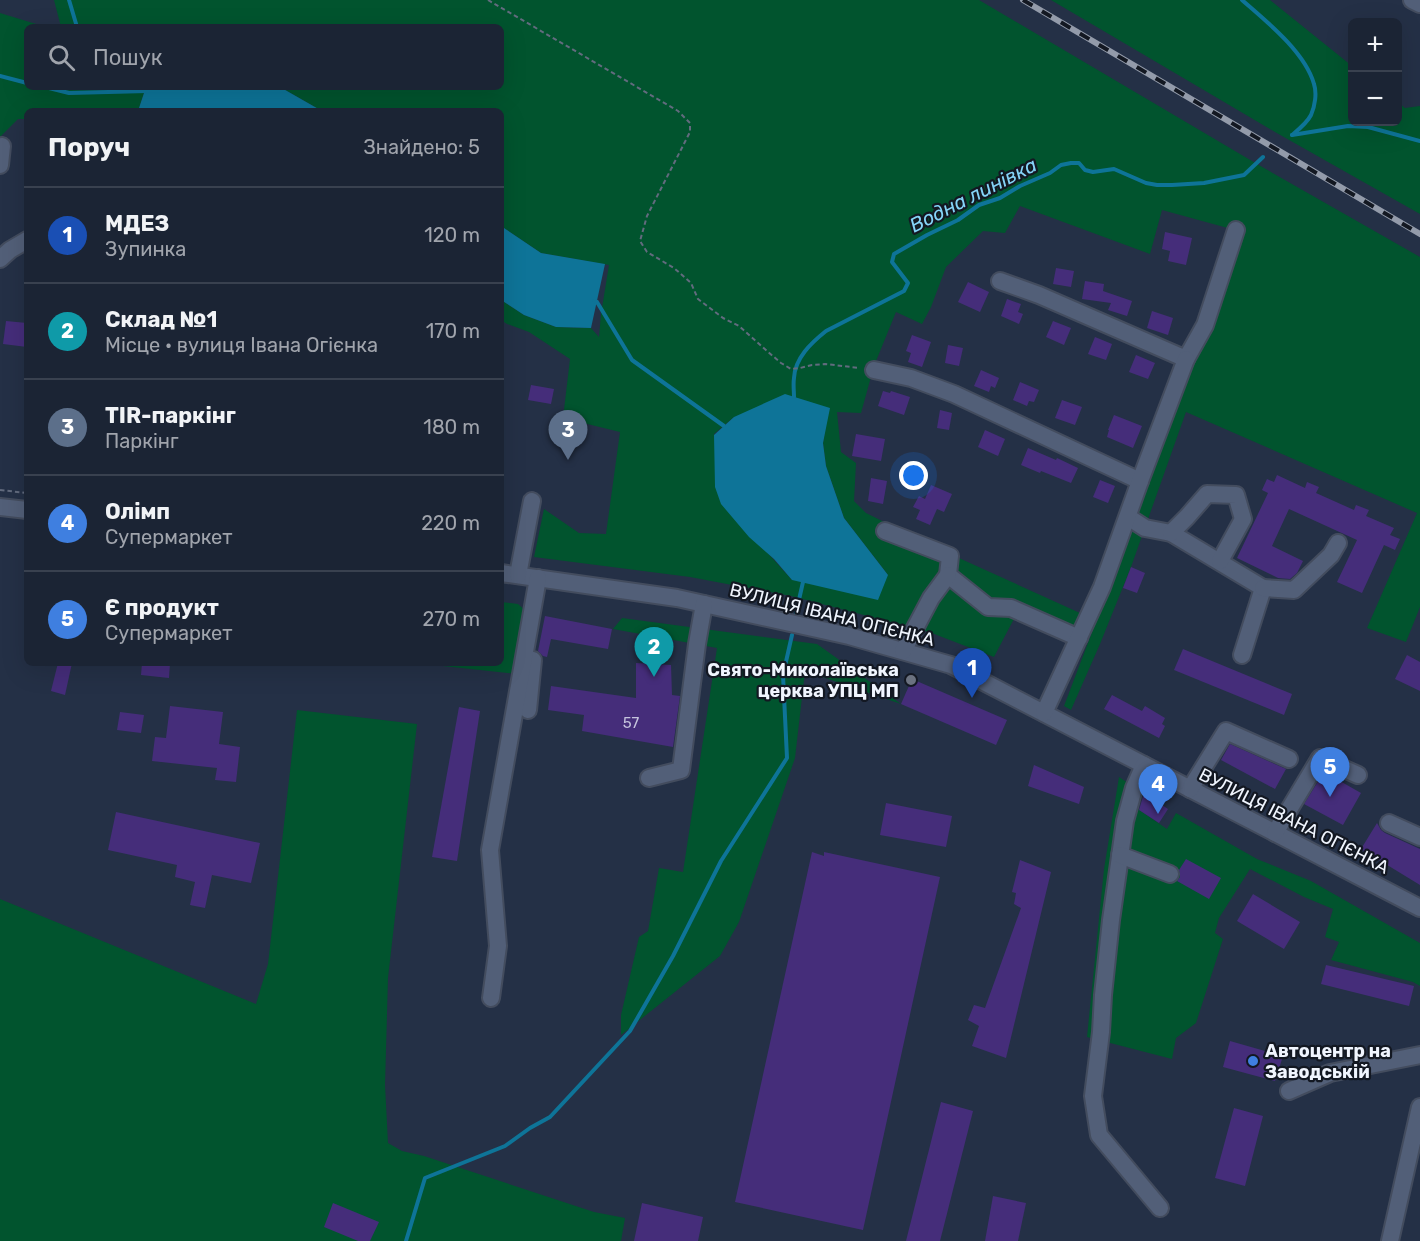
<!DOCTYPE html>
<html lang="uk">
<meta charset="utf-8">
<style>
:root{--surface:#1b2434;--page:#283040;--text:#f1f3f6;--muted:#a0a4ac;--line:#39414f;--accent:#1ad988}
body{margin:0;font-family:Rubik,sans-serif;background:var(--page);color:var(--text)}
.controls{position:absolute;right:18px;top:18px;display:grid;overflow:hidden;border-radius:9px;box-shadow:0 6px 24px #0002}
.controls button{width:54px;height:54px;display:grid;place-items:center;padding:0;border:0;border-bottom:2px solid var(--line);background:var(--surface);color:var(--text);font:30px sans-serif}
.you{position:absolute;left:914px;top:476px;width:21px;height:21px;margin:-15px;border:4px solid #fff;border-radius:50%;background:#1a73e8;box-shadow:0 0 0 9px #1a73e833}
.badge{display:grid;place-items:center;width:39px;height:39px;border-radius:50%;background:var(--accent);color:#fff;font-size:20px;font-weight:700}
.pin{position:absolute;translate:-50% -50px;filter:drop-shadow(0 2px 3px #0008)}
.pin::after{content:'';position:absolute;top:32px;width:21px;height:18px;background:inherit;clip-path:polygon(0 0,100% 0,50% 100%)}
.list{margin:0;padding:0;list-style:none}
h2{display:flex;justify-content:space-between;align-items:center;height:78px;margin:0;padding:0 24px;font-size:26px}
h2 small{font-size:20px;font-weight:400;color:var(--muted)}
.list li{display:grid;grid-template-columns:39px 1fr auto;gap:18px;align-items:center;box-sizing:border-box;height:96px;padding:0 24px;border-top:2px solid var(--line)}
.list b{display:block;font-size:22px;white-space:nowrap}
.list p{margin:0;font-size:20px;white-space:nowrap;color:var(--muted)}
.list em{font-size:20px;font-style:normal;color:var(--muted)}
.icon{flex:none;width:33px;height:33px;fill:none;stroke:currentColor;stroke-width:2;stroke-linecap:round;stroke-linejoin:round}
.map{position:relative;flex:none;width:1420px;height:1241px;overflow:hidden}
.search{position:absolute;background:var(--surface);box-shadow:0 6px 24px #0002;left:24px;top:24px;width:480px;height:66px;display:flex;align-items:center;gap:15px;box-sizing:border-box;padding:0 21px;border-radius:9px;color:var(--muted);font-size:22px}
.panel{position:absolute;background:var(--surface);box-shadow:0 6px 24px #0002;left:24px;top:108px;width:480px;height:558px;border-radius:9px}
.map>svg:first-child{display:block}
.green{fill:#01542e;fill-rule:evenodd}
.water{fill:#0e7498}
.lines{fill:none;stroke-linecap:round;stroke-linejoin:round}
.stream{stroke:#0e7498;stroke-width:4}
.building{fill:#452d7a}
.minor-casing{stroke:#434c5e;stroke-width:20}
.path{stroke:#626b7e;stroke-width:2;stroke-dasharray:4.5 3;stroke-linecap:butt}
.minor{stroke:#525f78;stroke-width:16}
.rail-casing{stroke:#939baa;stroke-width:6}
.rail{stroke:#131822;stroke-width:4;stroke-dasharray:11;stroke-linecap:butt}
.worship-dot{fill:#6b7280;stroke:#131822;stroke-width:2}
.shop-dot{fill:#3f7fe0;stroke:#131822;stroke-width:2}
.labels{text-anchor:middle;stroke-width:4.5;stroke-linejoin:round;paint-order:stroke}
.number-label{font-size:15px;fill:#c5c3dd}
.street-label{font-size:18px;fill:#f0f5fe;stroke:#131822}
.poi-label{font-size:18px;font-weight:bold;fill:#f0f5fe;stroke:#131822;text-anchor:end}
.water-label{font-size:20px;font-style:italic;fill:#85d4f8;stroke:#131822}
</style>
<div class="map">
<svg width="1420" height="1241" viewBox="0 0 1420 1241">
<rect width="100%" height="100%" fill="#243046"/>
<!-- green -->
<g class="green">
<path d="M54,0H979L1257,164L1420,257V607L1406,642L1367,628L1417,513L1186,412L1131,567L1100,644L1071,710L1064,706L1173,419L1205,325L1235,230L1162,210L1150,254L1020,206L1005,233L983,231L946,267L931,307L922,324L896,312L874,366L861,413L837,412L841,452L856,463L854,501L866,513L939,549L1080,613L1079,618L1071,633L1019,609L994,657L929,632L791,596L690,577L534,557L544,509L579,533L606,534L620,432L563,418L570,359L529,332L507,324L501,320V300L524,315L556,327L591,328L599,337L601,314L609,265L541,253L501,226V111H322L280,87H501V27H61ZM829,408L823,443L826,466L844,518L888,575L792,580L765,550L714,434L734,417Z"/>
<polygon points="1051,0 1270,0 1352,66 1352,122 1398,122 1398,102 1405,108 1420,106 1420,214 1275,132"/>
<polygon points="0,13 46,27 27,27 27,87 146,87 139,108 202,111 27,111 27,119 18,119 0,137"/>
<polygon points="501,602 518,604 528,613 518,674 424,664 501,663"/>
<polygon points="622,618 817,644 901,704 805,671 795,758 739,922 720,956 621,1035 621,1015 639,937 648,931 659,868 683,872 717,648 613,629"/>
<polygon points="297,710 417,724 388,978 385,1085 388,1143 402,1151 424,1156 594,1212 625,1218 621,1241 0,1241 0,899 256,1004 268,964"/>
<polygon points="1119,777 1143,793 1135,807 1167,829 1176,813 1257,859 1311,881 1420,943 1420,986 1413,982 1331,960 1339,942 1325,937 1333,909 1304,897 1250,869 1219,918 1215,933 1223,939 1196,1023 1176,1038 1172,1059 1087,1037 1104,869"/>
</g>
<!-- water -->
<g class="water">
<polygon points="146,87 280,87 322,111 202,111 139,108"/>
<polygon points="501,226 541,253 605,264 591,328 556,327 524,315 501,300"/>
<polygon points="785,394 830,408 823,443 826,466 844,518 888,575 878,600 792,580 774,559 749,537 721,504 715,487 714,435 734,417"/>
</g>
<g class="lines">
<!-- stream -->
<g class="stream">
<polyline points="69,0 77,27"/>
<path d="M1242,0C1266,21 1305,52 1314,84C1317,93 1315,106 1311,115C1307,123 1298,130 1292,135"/>
<polyline points="0,76 27,83"/>
<polyline points="45,87 69,93 148,91"/>
<polyline points="1292,135 1348,126 1368,127 1420,141"/>
<polyline points="594,301 597,302 632,360 724,426"/>
<path d="M794,397C794,391 793,384 794,378C795,358 811,343 826,331L904,291L908,283L892,262L894,254L927,235L958,220L979,205L1000,198L1020,186L1050,173L1061,165L1071,163H1079L1085,170L1093,172L1114,169L1146,183L1157,185H1172L1204,183L1244,175L1263,157"/>
<polyline points="796,613 803,582"/>
<polyline points="406,1241 425,1178 505,1146 530,1128 550,1117 630,1031 673,956 721,861 787,758 783,675 792,635"/>
</g>
</g>
<!-- building -->
<g class="building">
<polygon points="1165,232 1192,238 1186,265 1168,261 1170,251 1162,249"/>
<polygon points="1056,268 1074,271 1071,287 1053,284"/>
<polygon points="1085,281 1104,284 1103,291 1132,301 1127,316 1108,310 1111,303 1082,299"/>
<polygon points="968,282 989,292 980,312 958,302"/>
<polygon points="1007,299 1021,304 1018,312 1023,314 1019,324 1001,316"/>
<polygon points="1152,311 1173,318 1168,335 1147,328"/>
<polygon points="6,321 27,323 27,347 3,344"/>
<polygon points="1053,321 1071,328 1064,345 1046,337"/>
<polygon points="912,335 931,342 922,367 908,362 911,353 906,351"/>
<polygon points="1095,337 1112,344 1106,360 1088,354"/>
<polygon points="948,345 963,348 959,366 945,363"/>
<polygon points="1136,355 1155,363 1148,379 1129,372"/>
<polygon points="981,370 999,378 995,388 991,386 989,392 974,386"/>
<polygon points="1020,382 1039,390 1034,402 1029,401 1027,406 1013,400"/>
<polygon points="531,385 554,389 551,404 528,400"/>
<polygon points="883,391 890,393 891,391 910,397 904,415 878,406"/>
<polygon points="1062,400 1082,407 1075,425 1055,418"/>
<polygon points="940,410 952,413 949,430 937,428"/>
<polygon points="1114,415 1142,426 1133,448 1107,437 1109,430 1108,430"/>
<polygon points="985,430 1005,439 998,456 978,447"/>
<polygon points="856,434 885,439 881,461 852,456"/>
<polygon points="1028,448 1056,460 1057,458 1078,468 1071,483 1041,471 1040,473 1021,465"/>
<polygon points="1277,475 1305,488 1307,482 1319,487 1316,493 1354,510 1356,505 1369,510 1366,516 1394,528 1390,535 1400,539 1395,550 1384,545 1362,593 1337,582 1357,540 1289,509 1272,546 1303,561 1297,573 1290,579 1278,578 1237,558 1268,493 1262,490 1267,479 1274,482"/>
<polygon points="871,478 887,481 883,504 868,501"/>
<polygon points="1100,480 1115,486 1108,503 1093,497"/>
<polygon points="931,485 952,494 944,512 937,509 930,525 916,519 920,510 913,507 919,496 925,499"/>
<polygon points="1131,567 1145,573 1137,593 1123,588"/>
<polygon points="545,616 612,629 608,649 551,639 547,657 543,656 538,651"/>
<polygon points="1183,649 1292,694 1284,715 1174,670"/>
<polygon points="1407,655 1420,662 1420,691 1395,679"/>
<polygon points="58,663 72,663 65,695 51,691"/>
<polygon points="142,663 170,663 169,678 141,675"/>
<polygon points="636,663 671,665 672,695 680,696 673,747 582,731 584,715 548,710 551,686 636,698"/>
<polygon points="912,679 1007,720 996,745 901,704"/>
<polygon points="1112,695 1142,711 1145,706 1165,718 1162,724 1165,726 1159,738 1104,709"/>
<polygon points="170,706 223,712 219,744 240,747 236,782 215,780 217,768 152,761 155,737 166,738"/>
<polygon points="459,707 480,711 457,861 432,857"/>
<polygon points="120,712 144,715 141,733 117,730"/>
<polygon points="1230,744 1286,769 1275,789 1221,760"/>
<polygon points="1034,765 1084,787 1079,804 1028,786"/>
<polygon points="1324,772 1361,793 1343,825 1304,804"/>
<polygon points="1144,793 1168,809 1159,823 1139,810"/>
<polygon points="886,803 952,816 946,847 880,835"/>
<polygon points="116,812 260,843 251,883 212,875 205,908 190,905 195,882 175,877 177,865 108,850"/>
<polygon points="1377,823 1381,830 1385,833 1420,849 1420,885 1361,849"/>
<polygon points="812,852 824,856 824,852 940,877 863,1230 735,1202"/>
<polygon points="1186,859 1221,878 1209,899 1177,881 1180,877 1179,870"/>
<polygon points="1020,860 1051,872 1006,1058 972,1046 979,1026 968,1020 974,1005 985,1008 1021,908 1014,904 1016,893 1012,892"/>
<polygon points="1253,894 1300,922 1284,949 1237,921"/>
<polygon points="1326,965 1414,986 1409,1006 1321,984"/>
<polygon points="1230,1041 1283,1056 1275,1081 1223,1067"/>
<polygon points="941,1102 973,1111 940,1241 906,1241"/>
<polygon points="1234,1108 1263,1116 1245,1186 1215,1178"/>
<polygon points="993,1196 1026,1203 1018,1241 985,1241"/>
<polygon points="333,1203 379,1222 370,1241 358,1241 324,1227"/>
<polygon points="642,1203 703,1217 698,1241 634,1241"/>
</g>
<g class="lines">
<!-- minor casing -->
<g class="minor-casing">
<g id="minor">
<polyline points="1412,0 1420,4"/>
<polyline points="0,165 2,146"/>
<polyline points="0,259 10,250 27,240"/>
<polyline points="1000,281 1039,295 1186,359 1205,325 1236,230"/>
<polyline points="874,370 911,378 954,394 1140,481"/>
<polyline points="0,507 27,510"/>
<polyline points="1128,517 1145,528 1171,533 1263,588 1242,655"/>
<polyline points="885,531 950,556 948,575 988,607 1011,608 1079,638"/>
<polyline points="1171,533 1187,517 1207,494 1236,495 1243,519 1220,561"/>
<polyline points="501,573 677,598 849,636 951,665 1420,908"/>
<polyline points="518,575 532,501"/>
<polyline points="1263,588 1294,590 1331,555 1338,543"/>
<polyline points="903,651 931,598 948,575"/>
<polyline points="528,710 533,660"/>
<polyline points="1044,713 1102,587 1140,481 1186,359"/>
<polyline points="1144,765 1134,788 1125,821 1111,920 1103,995 1101,1032 1093,1096 1099,1135 1160,1208"/>
<polyline points="649,778 681,770 697,644 704,604"/>
<polyline points="1190,789 1226,731 1289,759"/>
<polyline points="1389,823 1420,837"/>
<polyline points="1275,833 1320,758 1358,775"/>
<polyline points="1120,855 1170,874"/>
<polyline points="491,998 498,946 490,850 538,578"/>
<polyline points="1289,1091 1330,1073 1420,1055"/>
<polyline points="1390,1241 1420,1107"/>
</g>
</g>
<!-- path -->
<g class="path">
<polyline points="488,0 678,111 690,123 690,132 647,216 640,241 647,252 674,268 691,283 698,299 723,318 739,326 767,351 781,363 791,369 800,368 812,365 825,364 860,368"/>
<polyline points="0,490 27,493"/>
</g>
<!-- minor -->
<use href="#minor" class="minor"/>
<!-- rail casing -->
<g class="rail-casing">
<polyline id="rail" points="1023,0 1420,234"/>
</g>
<!-- rail -->
<use href="#rail" class="rail"/>
</g>
<!-- markers -->
<circle class="worship-dot" cx="911" cy="680" r="6"/>
<circle class="shop-dot" cx="1253" cy="1061" r="6"/>
<g class="labels">
<!-- number labels -->
<g class="number-label">
<text x="631" y="728">57</text>
</g>
<!-- street labels -->
<g class="street-label">
<text transform="translate(832 615) rotate(14)" y="6">ВУЛИЦЯ ІВАНА ОГІЄНКА</text>
<text transform="translate(1294 821) rotate(27)" y="6">ВУЛИЦЯ ІВАНА ОГІЄНКА</text>
</g>
<!-- poi labels -->
<g class="poi-label">
<text x="899" y="676">Свято-Миколаївська<tspan x="899" dy="21">церква УПЦ МП</tspan></text>
<text x="1265" y="1057" text-anchor="start">Автоцентр на<tspan x="1265" dy="21">Заводській</tspan></text>
</g>
<!-- water labels -->
<g class="water-label">
<text transform="translate(973 195) rotate(-27)" y="7">Водна линівка</text>
</g>
</g>
</svg>
<div class="controls">
<button>+</button>
<button>−</button>
</div>
<div class="you"></div>
<div class="pin badge" style="left:972px;top:698px;background:#1a4fb4">1</div>
<div class="pin badge" style="left:654px;top:677px;background:#0f9aa8">2</div>
<div class="pin badge" style="left:568px;top:460px;background:#5c6f8a">3</div>
<div class="pin badge" style="left:1158px;top:814px;background:#3f7fe0">4</div>
<div class="pin badge" style="left:1330px;top:797px;background:#3f7fe0">5</div>
<div class="search"><svg class="icon" aria-label="search" viewBox="0 0 24 24"><circle cx="10" cy="10" r="6"/><path d="M15 15l6 6"/></svg>Пошук</div>
<section class="panel">
<h2>Поруч<small>Знайдено: 5</small></h2>
<ul class="list">
<li><span class="badge" style="background:#1a4fb4">1</span><div><b>МДЕЗ</b><p>Зупинка</p></div><em>120 m</em></li>
<li><span class="badge" style="background:#0f9aa8">2</span><div><b>Склад №1</b><p>Місце · вулиця Івана Огієнка</p></div><em>170 m</em></li>
<li><span class="badge" style="background:#5c6f8a">3</span><div><b>TIR-паркінг</b><p>Паркінг</p></div><em>180 m</em></li>
<li><span class="badge" style="background:#3f7fe0">4</span><div><b>Олімп</b><p>Супермаркет</p></div><em>220 m</em></li>
<li><span class="badge" style="background:#3f7fe0">5</span><div><b>Є продукт</b><p>Супермаркет</p></div><em>270 m</em></li>
</ul>
</section>
</div>
